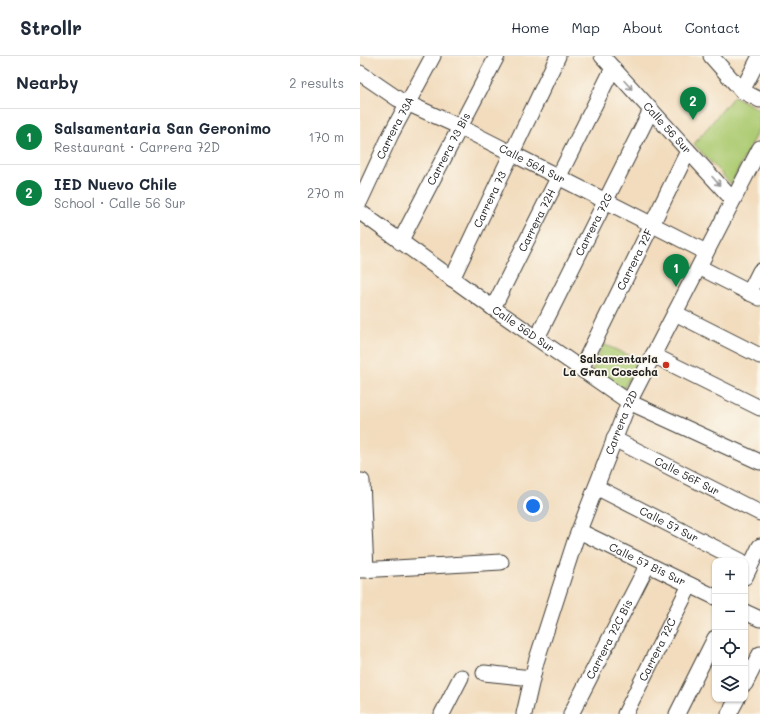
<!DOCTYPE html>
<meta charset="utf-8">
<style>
:root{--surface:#fff;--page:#f2f2f3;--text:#1f2937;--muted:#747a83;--line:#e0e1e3;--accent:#0b8043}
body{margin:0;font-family:Mali,sans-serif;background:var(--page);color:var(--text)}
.controls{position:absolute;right:12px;bottom:12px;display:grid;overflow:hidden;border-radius:8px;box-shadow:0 1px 3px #0004}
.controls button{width:36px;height:36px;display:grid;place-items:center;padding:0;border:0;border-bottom:1px solid var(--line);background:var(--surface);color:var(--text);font:20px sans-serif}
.you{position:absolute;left:173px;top:450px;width:14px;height:14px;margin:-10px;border:3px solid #fff;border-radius:50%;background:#1a73e8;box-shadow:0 0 0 6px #1a73e833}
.badge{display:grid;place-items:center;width:26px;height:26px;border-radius:50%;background:var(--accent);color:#fff;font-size:13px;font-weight:700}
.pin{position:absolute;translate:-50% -33px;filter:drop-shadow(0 1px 2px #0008)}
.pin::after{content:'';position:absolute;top:21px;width:14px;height:12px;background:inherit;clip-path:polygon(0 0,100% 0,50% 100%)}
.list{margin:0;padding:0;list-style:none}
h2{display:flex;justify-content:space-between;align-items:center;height:52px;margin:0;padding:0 16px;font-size:17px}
h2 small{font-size:13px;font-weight:400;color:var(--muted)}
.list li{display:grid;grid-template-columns:26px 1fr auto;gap:12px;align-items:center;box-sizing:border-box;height:56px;padding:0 16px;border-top:1px solid var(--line)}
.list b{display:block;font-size:15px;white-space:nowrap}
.list p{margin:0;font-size:13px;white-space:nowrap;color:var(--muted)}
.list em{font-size:13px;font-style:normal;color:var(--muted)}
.icon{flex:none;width:22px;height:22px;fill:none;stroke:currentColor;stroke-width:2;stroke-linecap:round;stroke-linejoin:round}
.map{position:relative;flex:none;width:400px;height:658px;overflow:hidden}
header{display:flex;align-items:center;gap:24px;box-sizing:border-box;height:56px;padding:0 20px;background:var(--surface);border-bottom:1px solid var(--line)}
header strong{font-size:19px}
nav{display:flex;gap:22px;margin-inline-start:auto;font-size:14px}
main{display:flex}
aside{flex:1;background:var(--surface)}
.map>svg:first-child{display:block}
.green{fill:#aecc74;stroke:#657448}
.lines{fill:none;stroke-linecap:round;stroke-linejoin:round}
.minor-casing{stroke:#3c3934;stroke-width:17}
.minor{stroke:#fff;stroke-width:15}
.oneway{stroke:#999}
.poi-dot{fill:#c8321e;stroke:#fbf7ec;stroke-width:1.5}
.labels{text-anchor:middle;stroke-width:3.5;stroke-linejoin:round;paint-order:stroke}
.street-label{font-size:11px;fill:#1c1c1c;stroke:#fbf7ec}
.poi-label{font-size:11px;font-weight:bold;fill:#1c1c1c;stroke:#fbf7ec;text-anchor:end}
</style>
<header>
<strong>Strollr</strong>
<nav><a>Home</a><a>Map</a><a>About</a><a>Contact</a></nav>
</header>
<main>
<aside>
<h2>Nearby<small>2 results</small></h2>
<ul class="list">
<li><span class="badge">1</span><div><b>Salsamentaria San Geronimo</b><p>Restaurant · Carrera 72D</p></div><em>170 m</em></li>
<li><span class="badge">2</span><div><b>IED Nuevo Chile</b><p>School · Calle 56 Sur</p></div><em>270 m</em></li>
</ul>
</aside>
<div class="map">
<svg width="400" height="658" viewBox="0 0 400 658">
<rect width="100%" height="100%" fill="#fbf7ec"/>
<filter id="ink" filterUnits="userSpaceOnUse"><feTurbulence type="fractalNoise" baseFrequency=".025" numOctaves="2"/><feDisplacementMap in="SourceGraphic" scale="8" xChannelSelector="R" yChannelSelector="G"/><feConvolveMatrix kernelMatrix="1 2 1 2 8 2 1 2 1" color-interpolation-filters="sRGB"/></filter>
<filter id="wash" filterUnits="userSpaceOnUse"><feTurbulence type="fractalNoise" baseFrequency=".012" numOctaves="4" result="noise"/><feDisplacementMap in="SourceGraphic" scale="16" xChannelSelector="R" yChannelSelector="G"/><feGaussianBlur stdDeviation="0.9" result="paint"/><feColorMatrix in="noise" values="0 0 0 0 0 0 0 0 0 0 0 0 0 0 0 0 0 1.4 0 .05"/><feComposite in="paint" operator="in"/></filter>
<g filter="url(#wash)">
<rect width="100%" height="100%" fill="#f2dcbd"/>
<!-- green -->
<g class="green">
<polygon points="374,40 400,54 400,70 371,128 334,88"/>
<polygon points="243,288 279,304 263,334 232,314"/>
</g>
</g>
<g filter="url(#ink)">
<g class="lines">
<!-- minor casing -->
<g class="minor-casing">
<g id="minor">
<path id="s1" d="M242,0L373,144"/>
<polyline points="351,0 382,35 400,44"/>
<path id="s2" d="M0,17L38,43L100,71L346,196"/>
<polyline points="382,35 400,0"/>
<path id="s3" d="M0,145L31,78L73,0"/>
<path id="s4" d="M0,156L133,252L269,346L400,406"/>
<path id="s5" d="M40,186L137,0"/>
<polyline points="339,211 400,242"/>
<path id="s6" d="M92,223L198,0"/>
<polyline points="389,237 400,215"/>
<path id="s7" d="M133,252L253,12"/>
<polyline points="315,257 400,300"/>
<path id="s8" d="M177,282L291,54"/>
<polyline points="293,299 400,352"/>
<path id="s9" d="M221,313L328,95"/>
<path id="s10" d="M254,383L400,457"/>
<polyline points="0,425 2,425 6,514"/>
<path id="s11" d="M236,431L381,505"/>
<path id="s12" d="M219,475L355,541"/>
<polyline points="0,514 141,506"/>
<polyline points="385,521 400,490"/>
<polyline points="385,556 400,563"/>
<polyline points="124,617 172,622"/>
<polyline points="385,628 400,598"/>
<polyline points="82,658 101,621"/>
<path id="s13" d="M164,658L176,606L215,485L269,346L400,92"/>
<path id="s14" d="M211,658L288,508"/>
<path id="s15" d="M265,658L330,529"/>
<polyline points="317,658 355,582"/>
<polyline points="369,658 377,643"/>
</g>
</g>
<!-- minor -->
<use href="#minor" class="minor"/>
</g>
<!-- one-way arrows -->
<defs><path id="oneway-shaft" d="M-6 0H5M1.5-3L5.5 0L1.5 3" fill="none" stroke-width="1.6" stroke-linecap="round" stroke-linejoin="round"/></defs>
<g class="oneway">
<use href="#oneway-shaft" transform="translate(268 29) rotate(48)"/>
<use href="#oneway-shaft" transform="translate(356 125) rotate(48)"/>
</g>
</g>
<!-- markers -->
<circle class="poi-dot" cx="306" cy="309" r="4"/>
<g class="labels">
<!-- street labels -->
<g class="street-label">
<text dy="4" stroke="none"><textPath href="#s3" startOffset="81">Carrera 73A</textPath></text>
<text dy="4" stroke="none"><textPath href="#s1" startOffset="97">Calle 56 Sur</textPath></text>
<text dy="4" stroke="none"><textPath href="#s5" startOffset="105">Carrera 73 Bis</textPath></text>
<text dy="4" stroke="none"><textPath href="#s2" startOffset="195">Calle 56A Sur</textPath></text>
<text dy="4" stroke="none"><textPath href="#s6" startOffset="88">Carrera 73</textPath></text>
<text dy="4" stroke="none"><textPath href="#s7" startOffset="98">Carrera 72H</textPath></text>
<text dy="4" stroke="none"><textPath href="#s8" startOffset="127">Carrera 72G</textPath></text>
<text dy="4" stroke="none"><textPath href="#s9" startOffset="122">Carrera 72F</textPath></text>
<text dy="4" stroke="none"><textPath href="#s4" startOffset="201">Calle 56D Sur</textPath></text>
<text dy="4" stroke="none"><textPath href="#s13" startOffset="308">Carrera 72D</textPath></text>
<text dy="4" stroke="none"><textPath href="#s10" startOffset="82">Calle 56F Sur</textPath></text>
<text dy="4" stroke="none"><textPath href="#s11" startOffset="82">Calle 57 Sur</textPath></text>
<text dy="4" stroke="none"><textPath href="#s12" startOffset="76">Calle 57 Bis Sur</textPath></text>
<text dy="4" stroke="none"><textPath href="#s14" startOffset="84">Carrera 72C Bis</textPath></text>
<text dy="4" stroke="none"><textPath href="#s15" startOffset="72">Carrera 72C</textPath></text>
</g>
<!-- poi labels -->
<g class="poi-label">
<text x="298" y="307">Salsamentaria<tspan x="298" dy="13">La Gran Cosecha</tspan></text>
</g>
</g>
</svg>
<div class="controls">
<button>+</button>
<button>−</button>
<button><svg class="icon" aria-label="locate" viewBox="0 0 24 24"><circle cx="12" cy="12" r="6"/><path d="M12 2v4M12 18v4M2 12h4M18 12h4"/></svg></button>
<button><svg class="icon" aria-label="layers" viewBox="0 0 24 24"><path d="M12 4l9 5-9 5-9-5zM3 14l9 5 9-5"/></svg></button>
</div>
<div class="you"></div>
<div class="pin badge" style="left:316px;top:231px">1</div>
<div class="pin badge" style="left:333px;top:64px">2</div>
</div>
</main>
